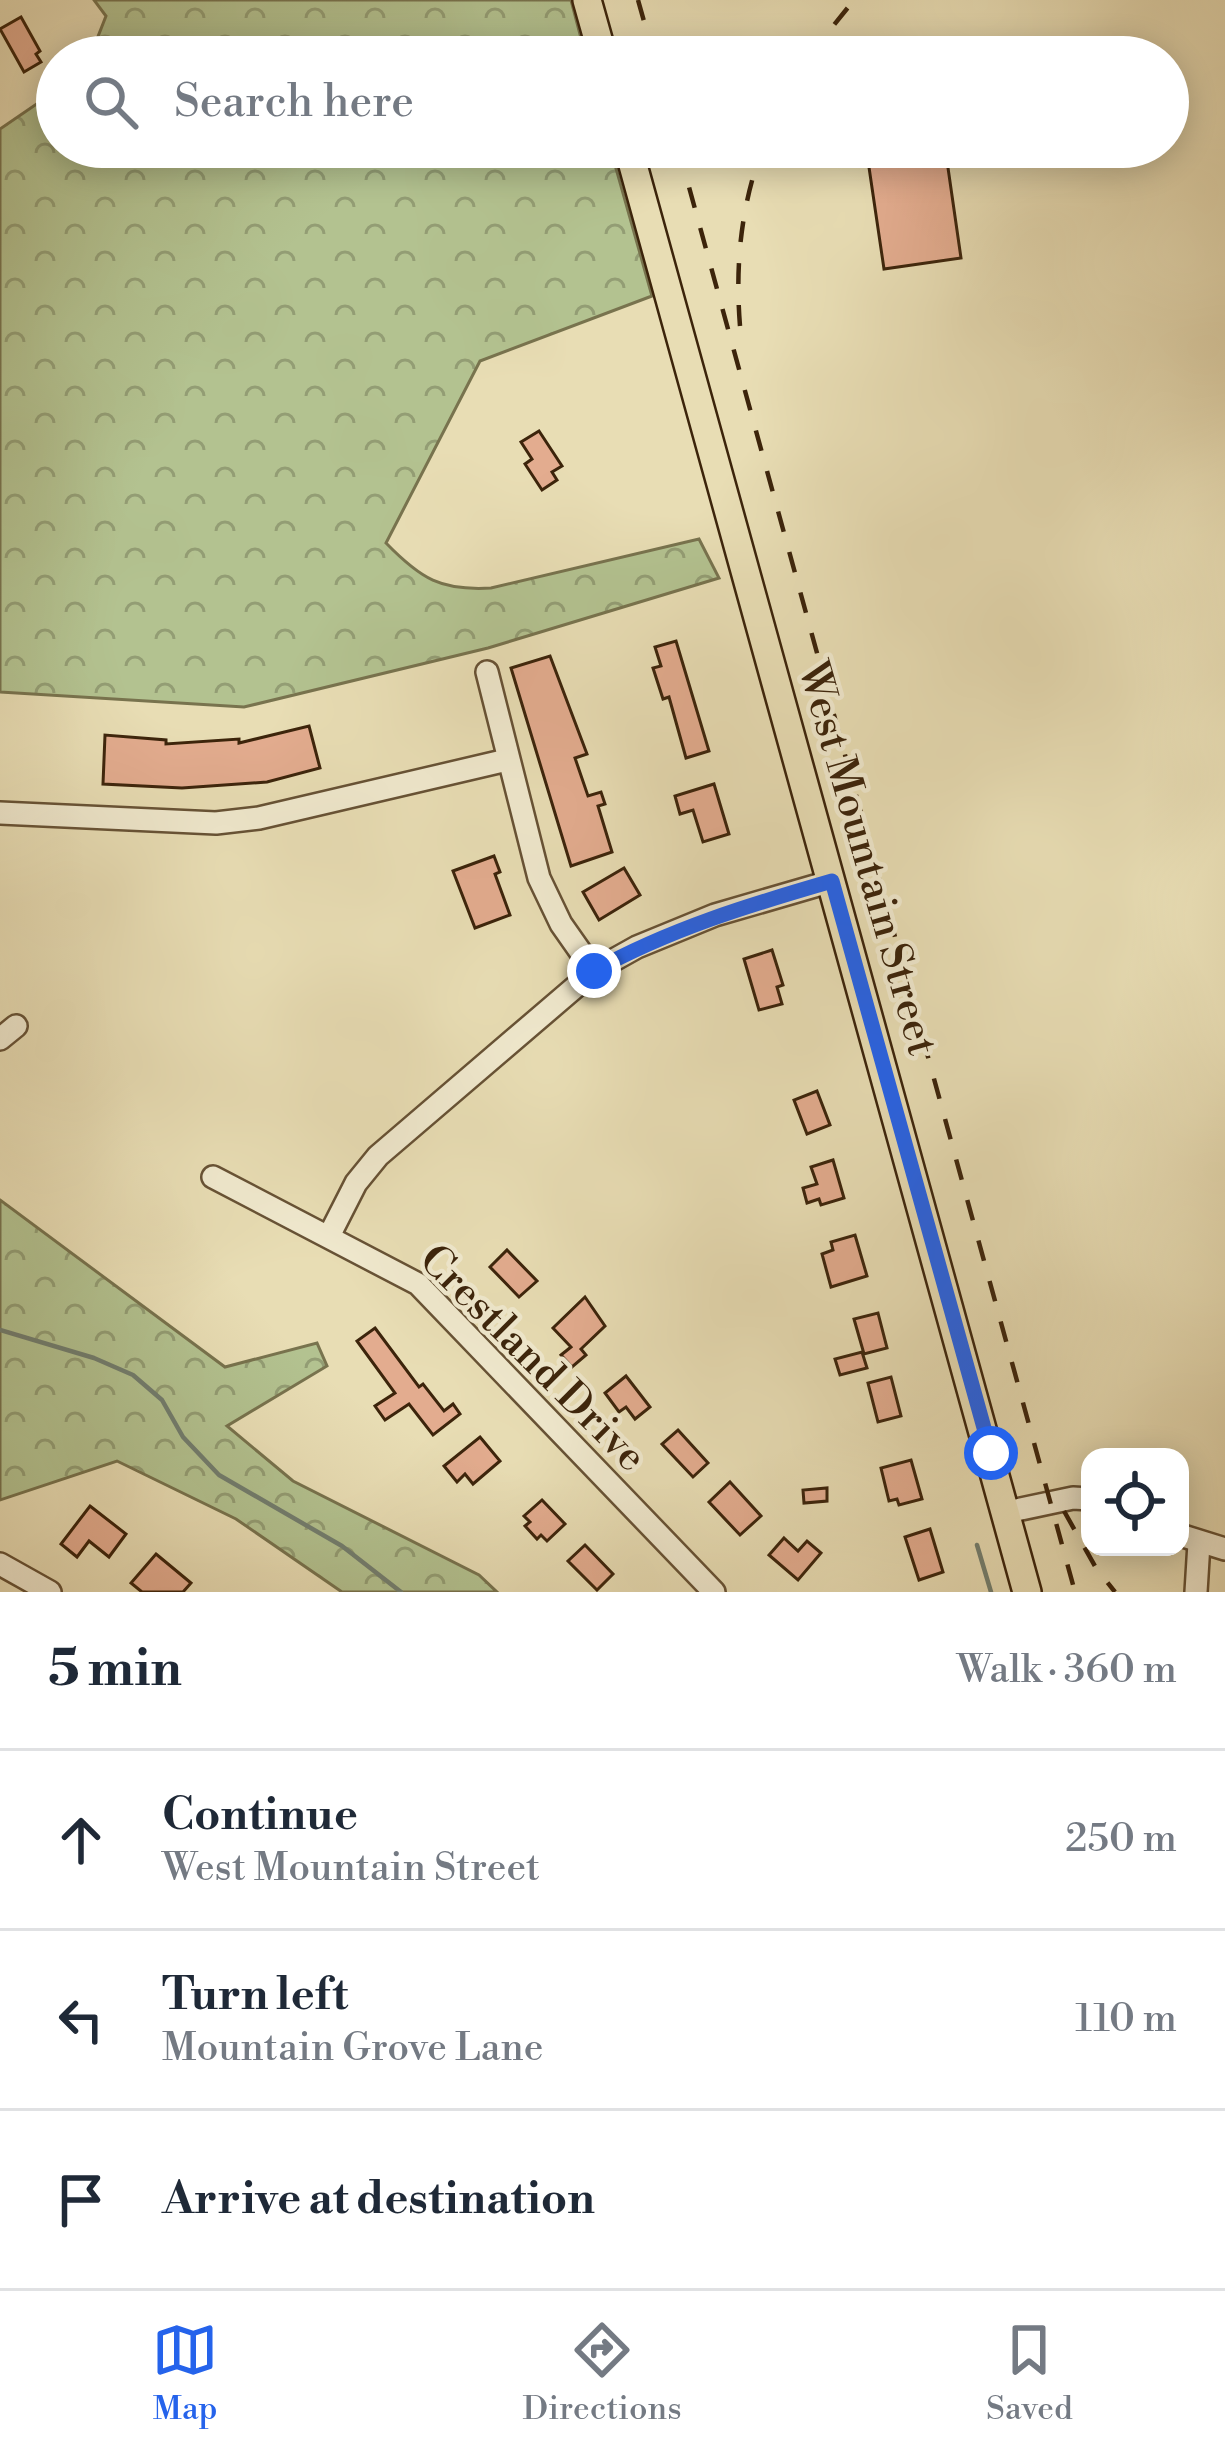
<!DOCTYPE html>
<meta charset="utf-8">
<style>
:root{--surface:#fff;--page:#f2f2f3;--text:#1f2937;--muted:#747a83;--line:#e0e1e3;--accent:#2563eb}
body{margin:0;font-family:"Libre Bodoni",serif;background:var(--page);color:var(--text)}
.controls{position:absolute;right:36px;bottom:36px;display:grid;overflow:hidden;border-radius:24px;box-shadow:0 6px 30px #0003}
.controls button{width:108px;height:108px;display:grid;place-items:center;padding:0;border:0;border-bottom:3px solid var(--line);background:var(--surface);color:var(--text);font:60px sans-serif}
.stop{position:absolute;width:36px;height:36px;margin:-27px;border:9px solid #2563eb;border-radius:50%;background:#fff}
.stop.end{background:#2563eb;border-color:#fff;box-shadow:0 3px 12px #0008}
.list{margin:0;padding:0;list-style:none}
h2{display:flex;justify-content:space-between;align-items:center;height:156px;margin:0;padding:0 48px;font-size:51px}
h2 small{font-size:39px;font-weight:400;color:var(--muted)}
.list li{display:grid;grid-template-columns:78px 1fr auto;gap:36px;align-items:center;box-sizing:border-box;height:180px;padding:0 48px;border-top:3px solid var(--line)}
.list b{display:block;font-size:45px;white-space:nowrap}
.list p{margin:0;font-size:39px;white-space:nowrap;color:var(--muted)}
.list em{font-size:39px;font-style:normal;color:var(--muted)}
.icon{flex:none;width:66px;height:66px;fill:none;stroke:currentColor;stroke-width:2;stroke-linecap:round;stroke-linejoin:round}
.map{position:relative;flex:none;width:1225px;height:1592px;overflow:hidden}
.search{position:absolute;background:var(--surface);box-shadow:0 6px 30px #0003;left:36px;right:36px;top:36px;height:132px;display:flex;align-items:center;gap:30px;box-sizing:border-box;padding:0 42px;border-radius:66px;color:var(--muted);font-size:45px}
.sheet{height:696px;background:var(--surface)}
nav{display:flex;justify-content:space-around;align-items:center;box-sizing:border-box;height:168px;border-top:3px solid var(--line);background:var(--surface);font-size:33px;color:var(--muted)}
nav a{display:grid;justify-items:center;gap:6px}
nav .on{color:var(--accent)}
.map>svg:first-child{display:block}
.forest{fill:url(#forest-crowns);stroke:#78734e;stroke-width:3}
.lines{fill:none;stroke-linecap:round;stroke-linejoin:round}
.stream{stroke:#737f70;stroke-width:4.5}
.building{fill:#e3ac8f;stroke:#3c240b;stroke-width:3}
.minor-casing{stroke:#675235;stroke-width:26}
.major-casing{stroke:#3c240b;stroke-width:32}
.minor{stroke:#f0e9ce;stroke-width:21}
.major{stroke:#e8ddb4;stroke-width:27}
.rail{stroke:#3c240b;stroke-width:4.5;stroke-dasharray:21 21;stroke-linecap:butt}
.route{stroke:#2563eb;stroke-width:15}
.labels{text-anchor:middle;stroke-width:9;stroke-linejoin:round;paint-order:stroke}
.street-label{font-size:42px;fill:#3c240b;stroke:#f0e9ce}
</style>
<div class="map">
<svg width="1225" height="1592" viewBox="0 0 1225 1592">
<defs>
<pattern id="forest-crowns" width="20" height="18" patternUnits="userSpaceOnUse" patternTransform="scale(3)"><rect width="20" height="18" fill="#b3c290"/><path d="M2 6a3 3 0 1 1 6 0M12 15a3 3 0 1 1 6 0" fill="none" stroke="#939d74"/></pattern>
</defs>
<rect width="100%" height="100%" fill="#e8ddb4"/>
<filter id="stains"><feTurbulence type="fractalNoise" baseFrequency=".00167" numOctaves="4"/><feColorMatrix values="0 0 0 0 .2 0 0 0 0 .09 0 0 0 0 .02 0 0 0 .5 -.17"/></filter>
<radialGradient id="worn" r=".72"><stop offset=".6" stop-color="#630" stop-opacity="0"/><stop offset="1" stop-color="#630" stop-opacity=".3"/></radialGradient>
<!-- forest -->
<g class="forest">
<polygon points="94,0 571,0 586,57 90,57 106,16"/>
<path d="M57,90V147H610L652,296L480,361L386,543C421,579 441,591 491,588L699,539L719,578L488,648L244,707L0,692V129Z"/>
<polygon points="0,1200 225,1367 317,1343 327,1366 227,1426 293,1481 479,1575 497,1592 342,1592 236,1519 117,1461 0,1500"/>
</g>
<g class="lines">
<!-- stream -->
<g class="stream">
<polyline points="0,1330 94,1358 133,1375 162,1400 183,1437 219,1475 342,1546 401,1592"/>
<polyline points="977,1545 991,1592"/>
</g>
</g>
<!-- building -->
<g class="building">
<polygon points="21,17 40,51 36,54 41,62 24,72 0,29"/>
<polygon points="164,41 207,54 207,57 159,57"/>
<polygon points="866,147 945,147 961,258 884,269"/>
<polygon points="539,431 562,466 552,472 557,480 542,490 525,464 532,459 521,442"/>
<polygon points="676,641 709,751 686,758 669,697 663,699 653,668 661,666 655,647"/>
<polygon points="550,656 587,754 575,758 588,796 601,792 605,804 598,806 612,852 571,866 511,668"/>
<polygon points="309,726 320,768 267,782 182,788 103,784 105,735 166,740 166,744 239,739 239,743"/>
<polygon points="714,784 729,834 703,842 693,810 680,814 675,796"/>
<polygon points="494,856 500,872 495,874 510,915 475,928 453,871"/>
<polygon points="624,868 640,895 599,920 583,892"/>
<polygon points="772,950 783,985 777,987 782,1004 759,1010 744,959"/>
<polygon points="817,1091 830,1125 807,1134 794,1100"/>
<polygon points="833,1160 844,1198 821,1205 819,1199 807,1203 803,1188 817,1184 811,1167"/>
<polygon points="855,1235 867,1276 831,1287 822,1254 833,1250 831,1242"/>
<polygon points="507,1250 537,1281 519,1297 490,1267"/>
<polygon points="585,1297 605,1326 581,1349 586,1355 572,1367 561,1355 571,1347 553,1328"/>
<polygon points="878,1313 887,1348 864,1354 854,1319"/>
<polygon points="375,1328 419,1387 423,1384 444,1411 453,1404 460,1414 433,1435 409,1404 385,1420 375,1406 395,1393 357,1341"/>
<polygon points="862,1352 867,1368 840,1375 835,1359"/>
<polygon points="626,1376 650,1407 635,1419 626,1407 619,1412 605,1393"/>
<polygon points="891,1377 901,1416 878,1422 868,1383"/>
<polygon points="678,1430 708,1463 693,1477 662,1444"/>
<polygon points="480,1437 500,1461 473,1484 465,1474 457,1482 444,1466"/>
<polygon points="911,1460 922,1499 899,1505 897,1499 889,1501 881,1468"/>
<polygon points="730,1482 761,1516 740,1535 709,1502"/>
<polygon points="827,1488 827,1501 804,1503 803,1490"/>
<polygon points="542,1500 565,1524 547,1541 541,1535 537,1539 525,1526 530,1522 524,1516"/>
<polygon points="90,1506 126,1534 109,1557 89,1541 77,1557 61,1544"/>
<polygon points="930,1529 943,1572 919,1580 905,1537"/>
<polygon points="784,1538 798,1551 807,1541 821,1553 798,1580 769,1555"/>
<polygon points="585,1545 613,1574 597,1590 568,1561"/>
<polygon points="156,1554 191,1583 183,1592 142,1592 131,1583"/>
</g>
<g class="lines">
<!-- minor casing -->
<g class="minor-casing">
<g id="minor">
<polyline points="487,672 539,878 561,924 594,971"/>
<polyline points="0,813 216,823 259,818 507,760"/>
<polyline points="0,1039 16,1026"/>
<polyline points="213,1177 418,1284 714,1592"/>
<polyline points="329,1236 356,1183 378,1156 594,971 637,947 715,915 832,881"/>
<polyline points="1007,1512 1073,1498 1090,1499"/>
<polyline points="1180,1535 1225,1549"/>
<polyline points="0,1564 50,1592"/>
<polyline points="1196,1592 1199,1543"/>
</g>
</g>
<!-- major casing -->
<g class="major-casing">
<g id="major">
<polyline points="587,0 603,57"/>
<polyline points="628,147 1027,1592"/>
</g>
</g>
<!-- minor -->
<use href="#minor" class="minor"/>
<!-- major -->
<use href="#major" class="major"/>
<!-- rail -->
<g class="rail">
<polyline points="638,0 654,57"/>
<polyline points="808,57 854,0"/>
<polyline points="678,147 1075,1592"/>
<path d="M740,326C735,264 741,205 763,147"/>
<polyline points="1064,1511 1096,1568 1115,1592"/>
</g>
</g>
<g class="lines">
<!-- route -->
<path class="route" d="M594,971C670,929 749,905 832,881L991,1453"/>
</g>
<g class="labels">
<!-- street labels -->
<g class="street-label">
<text transform="translate(869 858) rotate(74)" y="15">West Mountain Street</text>
<text transform="translate(534 1357) rotate(45)" y="15">Crestland Drive</text>
</g>
</g>
<rect width="100%" height="100%" filter="url(#stains)"/>
<rect width="100%" height="100%" fill="url(#worn)"/>
</svg>
<div class="controls">
<button><svg class="icon" aria-label="locate" viewBox="0 0 24 24"><circle cx="12" cy="12" r="6"/><path d="M12 2v4M12 18v4M2 12h4M18 12h4"/></svg></button>
</div>
<div class="stop" style="left:991px;top:1453px"></div>
<div class="stop end" style="left:594px;top:971px"></div>
<div class="search"><svg class="icon" aria-label="search" viewBox="0 0 24 24"><circle cx="10" cy="10" r="6"/><path d="M15 15l6 6"/></svg>Search here</div>
</div>
<section class="sheet">
<h2>5 min<small>Walk · 360 m</small></h2>
<ul class="list">
<li><svg class="icon" aria-label="ahead" viewBox="0 0 24 24"><path d="M12 20V5M6 11l6-6 6 6"/></svg><div><b>Continue</b><p>West Mountain Street</p></div><em>250 m</em></li>
<li><svg class="icon" aria-label="left" viewBox="0 0 24 24"><path d="M17 20v-9H6M10 6l-5 5 5 5"/></svg><div><b>Turn left</b><p>Mountain Grove Lane</p></div><em>110 m</em></li>
<li><svg class="icon" aria-label="arrive" viewBox="0 0 24 24"><path d="M6 21V4h12l-3 4 3 4H6"/></svg><div><b>Arrive at destination</b></div></li>
</ul>
</section>
<nav>
<a class="on"><svg class="icon" aria-label="map" viewBox="0 0 24 24"><path d="M3 6l6-2 6 2 6-2v14l-6 2-6-2-6 2zM9 4v14M15 6v14"/></svg>Map</a>
<a><svg class="icon" aria-label="directions" viewBox="0 0 24 24"><path d="M12 3l9 9-9 9-9-9zM9 14v-3h6M13 9l2 2-2 2"/></svg>Directions</a>
<a><svg class="icon" aria-label="saved" viewBox="0 0 24 24"><path d="M7 4h10v16l-5-4-5 4z"/></svg>Saved</a>
</nav>
